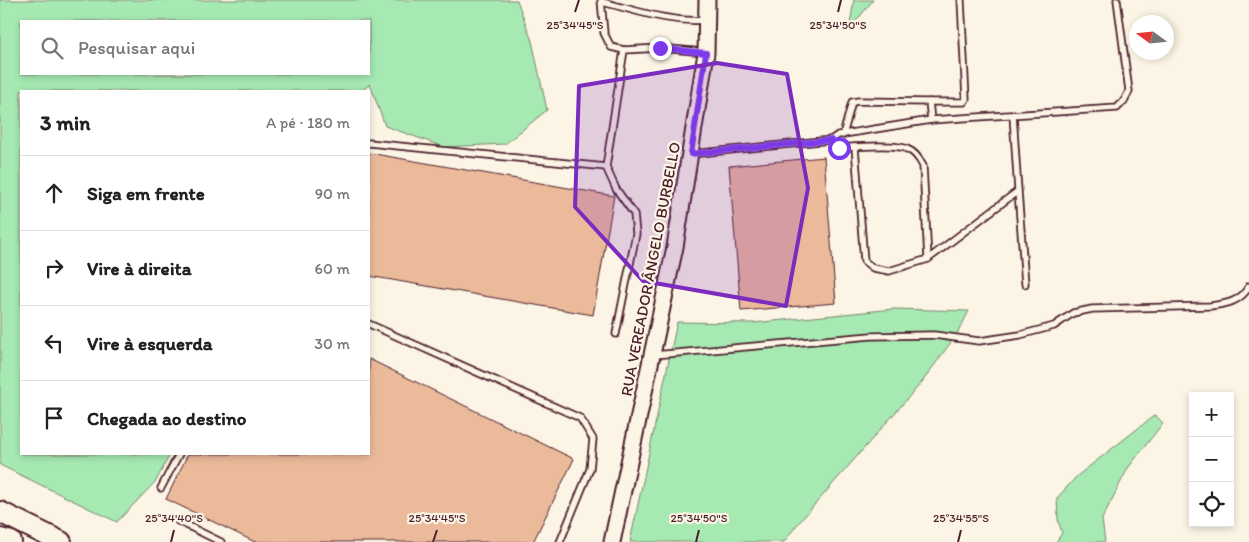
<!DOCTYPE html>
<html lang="pt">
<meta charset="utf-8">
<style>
:root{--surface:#fff;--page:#f6f6f6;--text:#222;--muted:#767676;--line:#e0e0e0}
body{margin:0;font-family:Itim,sans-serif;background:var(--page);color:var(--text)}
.controls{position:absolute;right:15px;bottom:15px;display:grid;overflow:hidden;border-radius:0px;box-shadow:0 2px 8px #0003}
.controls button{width:45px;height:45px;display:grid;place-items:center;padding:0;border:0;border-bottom:1px solid var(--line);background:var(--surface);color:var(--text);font:25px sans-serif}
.compass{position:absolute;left:1129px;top:15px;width:45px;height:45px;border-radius:50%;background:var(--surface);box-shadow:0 2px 8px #0003;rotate:285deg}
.stop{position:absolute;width:15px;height:15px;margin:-11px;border:4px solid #7c3aed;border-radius:50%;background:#fff}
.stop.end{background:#7c3aed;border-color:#fff;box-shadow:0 1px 5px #0008}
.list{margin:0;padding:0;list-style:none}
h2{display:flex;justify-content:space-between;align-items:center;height:65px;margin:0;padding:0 20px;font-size:21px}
h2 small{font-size:16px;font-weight:400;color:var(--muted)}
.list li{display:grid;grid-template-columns:32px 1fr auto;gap:15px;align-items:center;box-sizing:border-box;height:75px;padding:0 20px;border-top:1px solid var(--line)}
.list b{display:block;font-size:19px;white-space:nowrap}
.list em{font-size:16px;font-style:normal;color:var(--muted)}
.icon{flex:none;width:28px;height:28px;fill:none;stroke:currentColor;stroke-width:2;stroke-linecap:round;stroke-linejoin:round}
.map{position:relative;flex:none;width:1249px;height:542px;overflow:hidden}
.search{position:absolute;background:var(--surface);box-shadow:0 2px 8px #0003;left:20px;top:20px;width:350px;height:55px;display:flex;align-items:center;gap:12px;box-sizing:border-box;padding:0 18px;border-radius:0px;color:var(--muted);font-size:19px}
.panel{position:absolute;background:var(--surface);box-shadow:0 2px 8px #0003;left:20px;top:90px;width:350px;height:365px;border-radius:0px}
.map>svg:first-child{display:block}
.green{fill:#a6e9b2;stroke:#78846e;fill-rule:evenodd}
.building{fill:#ebba9b;stroke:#4a1f2b}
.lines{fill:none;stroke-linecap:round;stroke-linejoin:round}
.service-casing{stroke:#4a1f2b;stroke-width:9}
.secondary-casing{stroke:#4a1f2b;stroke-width:19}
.motorway-casing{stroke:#4a1f2b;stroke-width:24}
.service{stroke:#fcf5e5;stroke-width:5.5}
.secondary{stroke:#fcf5e5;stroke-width:15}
.motorway{stroke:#fcf5e5;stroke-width:20}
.route{stroke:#7c3aed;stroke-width:6}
.marked{fill:#7b2cbf;fill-opacity:0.2;stroke:#7b2cbf;stroke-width:4;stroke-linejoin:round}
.ticks{fill:none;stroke:#4a1f2b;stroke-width:2}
.labels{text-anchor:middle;stroke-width:4.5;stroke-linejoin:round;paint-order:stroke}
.street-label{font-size:16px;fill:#4a1f2b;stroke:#fcf5e5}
.ticks-label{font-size:12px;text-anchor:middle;fill:#4a1f2b;stroke:#fcf5e5;stroke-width:4.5;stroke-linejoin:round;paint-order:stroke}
</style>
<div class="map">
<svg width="1249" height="542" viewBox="0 0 1249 542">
<rect width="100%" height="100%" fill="#fcf5e5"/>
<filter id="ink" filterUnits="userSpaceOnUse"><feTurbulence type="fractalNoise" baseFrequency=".02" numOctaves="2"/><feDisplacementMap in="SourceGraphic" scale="10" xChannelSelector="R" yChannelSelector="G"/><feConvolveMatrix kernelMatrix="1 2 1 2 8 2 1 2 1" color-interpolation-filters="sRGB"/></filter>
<g filter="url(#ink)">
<!-- green -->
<g class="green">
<path d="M0,0H517L532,41L547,110L505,144L444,147L385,126L370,84L361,91H21V454H170L156,481L117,522L0,465ZM369,21V74H21V21Z"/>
<polygon points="854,0 873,0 849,30"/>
<polygon points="894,309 969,311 957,334 922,382 796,526 784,542 630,542 677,322 753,323"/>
<polygon points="1155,415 1163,423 1128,468 1102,519 1105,542 1056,542 1062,533 1058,520 1057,498 1077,476"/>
</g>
<!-- building -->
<g class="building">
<polygon points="369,153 614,196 593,315 369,276"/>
<polygon points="824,157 836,303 741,311 729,166"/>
<polygon points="369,359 574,459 533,542 255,542 166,499 188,454 369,454"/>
</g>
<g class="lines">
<!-- service casing -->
<g class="service-casing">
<g id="service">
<polyline points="601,0 604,33 611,47 624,50"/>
<path d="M602,2C635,10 670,23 705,20"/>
<polyline points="929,102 964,102 966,99 961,0"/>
<polyline points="843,135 852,102 859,101 929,102 931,120"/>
<polyline points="831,140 838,135 931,120 1117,108 1124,101 1129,91 1117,0"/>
<path d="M831,140L839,148C852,147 896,143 907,149C915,152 919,158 923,166L928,259"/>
<polyline points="369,143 606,167"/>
<polyline points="855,147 864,261 873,268 889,271 928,259 1018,191 1013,115"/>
<polyline points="691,154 831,140"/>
<polyline points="1018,191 1025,284"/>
<polyline points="369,324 580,418 593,439 590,469 560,542"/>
<polyline points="616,334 636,234 634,214 616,189 606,167 624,50 660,48 704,52"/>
<path d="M654,355L871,336L934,335L979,341L1020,335L1054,326L1073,313L1092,309L1210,306C1226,304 1241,302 1249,286"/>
<polyline points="161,488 179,454"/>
<polyline points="178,521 221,542"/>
</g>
</g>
<!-- secondary casing -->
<g class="secondary-casing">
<polyline id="secondary" points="612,542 675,247 706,53 707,0"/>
</g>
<!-- motorway casing -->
<g class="motorway-casing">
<g id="motorway">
<polyline points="0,512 61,542"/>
<polyline points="0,539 11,542"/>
</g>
</g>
<!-- service -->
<use href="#service" class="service"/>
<!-- secondary -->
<use href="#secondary" class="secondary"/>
<!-- motorway -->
<use href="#motorway" class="motorway"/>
</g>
</g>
<g class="lines" filter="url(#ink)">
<!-- route -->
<polyline class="route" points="660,48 706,53 691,154 831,140 839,148"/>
</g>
<!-- marked area -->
<path class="marked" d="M717,63L787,74L808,188L786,306L643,281L575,207L579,86Z"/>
<!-- ticks -->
<path class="ticks" d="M575,12L579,0M838,12L841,0M171,542L174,530M433,542L437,530M696,542L699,530M958,542L961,530"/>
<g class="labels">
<!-- street labels -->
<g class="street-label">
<text transform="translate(650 269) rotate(-79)" y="6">RUA VEREADOR ÂNGELO BURBELLO</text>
</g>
</g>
<g class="ticks-label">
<text x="575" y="29">25°34'45"S</text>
<text x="838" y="29">25°34'50"S</text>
<text x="174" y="522">25°34'40"S</text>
<text x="437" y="522">25°34'45"S</text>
<text x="699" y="522">25°34'50"S</text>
<text x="961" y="522">25°34'55"S</text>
</g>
</svg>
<div class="controls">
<button>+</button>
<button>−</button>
<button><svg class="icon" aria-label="locate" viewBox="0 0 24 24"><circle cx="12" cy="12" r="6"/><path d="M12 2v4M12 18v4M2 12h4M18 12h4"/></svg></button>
</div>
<svg class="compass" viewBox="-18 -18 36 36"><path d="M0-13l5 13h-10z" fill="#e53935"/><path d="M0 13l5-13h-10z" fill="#767676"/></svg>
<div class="stop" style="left:839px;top:148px"></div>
<div class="stop end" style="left:660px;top:48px"></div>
<div class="search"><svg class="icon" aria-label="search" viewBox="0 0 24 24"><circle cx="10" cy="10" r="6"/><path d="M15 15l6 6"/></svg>Pesquisar aqui</div>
<section class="panel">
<h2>3 min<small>A pé · 180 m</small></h2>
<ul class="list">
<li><svg class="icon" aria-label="ahead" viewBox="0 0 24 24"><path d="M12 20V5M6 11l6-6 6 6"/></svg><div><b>Siga em frente</b></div><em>90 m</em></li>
<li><svg class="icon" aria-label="right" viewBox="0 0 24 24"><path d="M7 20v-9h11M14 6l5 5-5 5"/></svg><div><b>Vire à direita</b></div><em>60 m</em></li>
<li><svg class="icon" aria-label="left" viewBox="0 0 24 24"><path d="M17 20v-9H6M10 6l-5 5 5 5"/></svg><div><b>Vire à esquerda</b></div><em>30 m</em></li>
<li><svg class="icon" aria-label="arrive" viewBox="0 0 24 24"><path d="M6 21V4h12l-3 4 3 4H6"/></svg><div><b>Chegada ao destino</b></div></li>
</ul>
</section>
</div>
